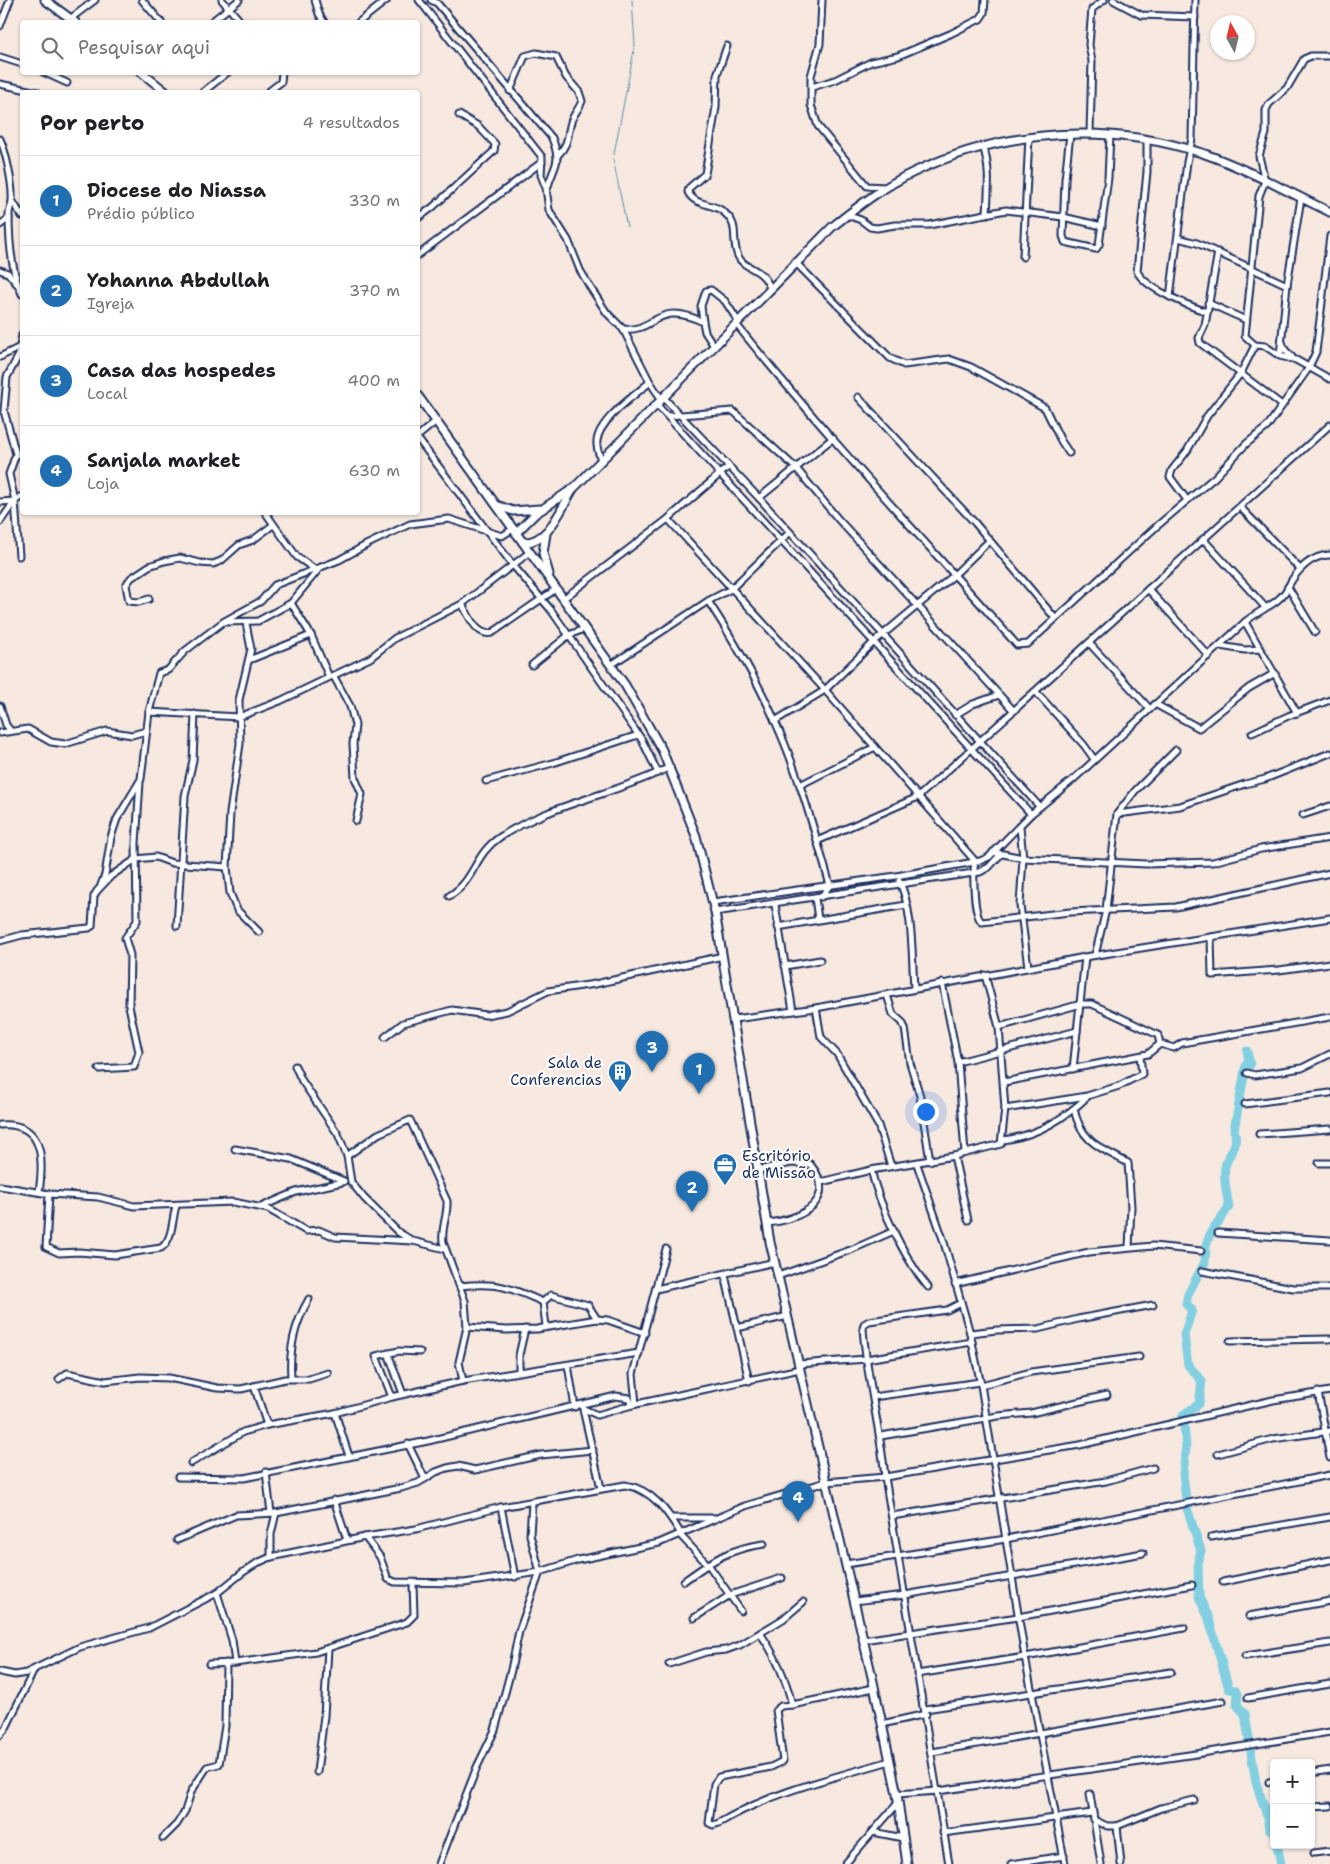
<!DOCTYPE html>
<html lang="pt">
<meta charset="utf-8">
<style>
:root{--surface:#fff;--page:#f2f2f2;--text:#202124;--muted:#757577;--line:#e0e0e0;--accent:#1f6fb2}
body{margin:0;font-family:"Shantell Sans",sans-serif;background:var(--page);color:var(--text)}
.controls{position:absolute;right:15px;bottom:15px;display:grid;overflow:hidden;border-radius:5px;box-shadow:0 1px 4px #0004}
.controls button{width:45px;height:45px;display:grid;place-items:center;padding:0;border:0;border-bottom:1px solid var(--line);background:var(--surface);color:var(--text);font:25px sans-serif}
.compass{position:absolute;left:1210px;top:15px;width:45px;height:45px;border-radius:50%;background:var(--surface);box-shadow:0 1px 4px #0004;rotate:352deg}
.you{position:absolute;left:925px;top:1111px;width:18px;height:18px;margin:-12px;border:4px solid #fff;border-radius:50%;background:#1a73e8;box-shadow:0 0 0 8px #1a73e833}
.badge{display:grid;place-items:center;width:32px;height:32px;border-radius:50%;background:var(--accent);color:#fff;font-size:16px;font-weight:700}
.pin{position:absolute;translate:-50% -41px;filter:drop-shadow(0 1px 2px #0008)}
.pin::after{content:'';position:absolute;top:26px;width:18px;height:15px;background:inherit;clip-path:polygon(0 0,100% 0,50% 100%)}
.list{margin:0;padding:0;list-style:none}
h2{display:flex;justify-content:space-between;align-items:center;height:65px;margin:0;padding:0 20px;font-size:21px}
h2 small{font-size:16px;font-weight:400;color:var(--muted)}
.list li{display:grid;grid-template-columns:32px 1fr auto;gap:15px;align-items:center;box-sizing:border-box;height:90px;padding:0 20px;border-top:1px solid var(--line)}
.list b{display:block;font-size:19px;white-space:nowrap}
.list p{margin:0;font-size:16px;white-space:nowrap;color:var(--muted)}
.list em{font-size:16px;font-style:normal;color:var(--muted)}
.icon{flex:none;width:28px;height:28px;fill:none;stroke:currentColor;stroke-width:2;stroke-linecap:round;stroke-linejoin:round}
.map{position:relative;flex:none;width:1330px;height:1864px;overflow:hidden}
.search{position:absolute;background:var(--surface);box-shadow:0 1px 4px #0004;left:20px;top:20px;width:400px;height:55px;display:flex;align-items:center;gap:12px;box-sizing:border-box;padding:0 18px;border-radius:5px;color:var(--muted);font-size:19px}
.panel{position:absolute;background:var(--surface);box-shadow:0 1px 4px #0004;left:20px;top:90px;width:400px;height:425px;border-radius:5px}
.map>svg:first-child{display:block}
.lines{fill:none;stroke-linecap:round;stroke-linejoin:round}
.stream{stroke:#598fad;stroke-width:1}
.river{stroke:#82cfe1;stroke-width:9}
.street-casing{stroke:#1b2f5e;stroke-width:9}
.secondary-casing{stroke:#1b2f5e;stroke-width:11}
.street{stroke:#fff;stroke-width:5}
.secondary{stroke:#fff;stroke-width:7}
.labels{text-anchor:middle;stroke-width:4;stroke-linejoin:round;paint-order:stroke}
.poi-label{font-size:15px;fill:#1b2f5e;stroke:#fff;text-anchor:end}
</style>
<div class="map">
<svg width="1330" height="1864" viewBox="0 0 1330 1864">
<rect width="100%" height="100%" fill="#f8e9e0"/>
<filter id="ink" filterUnits="userSpaceOnUse"><feTurbulence type="fractalNoise" baseFrequency=".02" numOctaves="2"/><feDisplacementMap in="SourceGraphic" scale="10" xChannelSelector="R" yChannelSelector="G"/><feConvolveMatrix kernelMatrix="1 2 1 2 8 2 1 2 1" color-interpolation-filters="sRGB"/></filter>
<g filter="url(#ink)">
<g class="lines">
<!-- stream -->
<polyline class="stream" points="627,227 613,159 635,45 632,0"/>
<!-- river -->
<g class="river">
<path d="M1247,1051L1250,1065H1246L1234,1130C1240,1145 1228,1153 1225,1167C1223,1179 1227,1195 1229,1207L1211,1232L1206,1245L1205,1262L1188,1294L1186,1304L1192,1310L1184,1335L1188,1365L1202,1381L1199,1404L1183,1415L1186,1447L1183,1474L1187,1508L1201,1551L1198,1562L1199,1597L1208,1616L1229,1689L1235,1690L1238,1694L1237,1705L1245,1714L1256,1783L1265,1809L1269,1829L1274,1831"/>
<polyline points="1277,1845 1281,1864"/>
</g>
<!-- street casing -->
<g class="street-casing">
<g id="street">
<polyline points="142,0 161,22"/>
<polyline points="222,0 241,22"/>
<polyline points="315,0 319,14 324,22"/>
<path d="M419,0L542,157L541,175L546,188L549,210L568,240L580,270L590,287L607,313L623,329L650,382C635,395 599,420 597,441C596,447 599,454 601,460"/>
<path d="M431,0L437,3L552,138C563,166 553,164 547,190"/>
<polyline points="822,0 820,44 811,76 811,105 818,126 867,186 885,187"/>
<polyline points="1113,0 1141,15 1195,17"/>
<polyline points="70,19 95,0"/>
<polyline points="211,22 239,0"/>
<polyline points="359,22 387,0"/>
<polyline points="0,26 10,0"/>
<path d="M727,46L717,75L716,107L705,174L689,188L688,192C694,205 710,203 721,210C742,225 730,237 738,256C744,270 762,266 770,288"/>
<polyline points="1330,56 1311,56 1304,59 1287,88 1269,104 1266,110 1266,133 1259,156 1265,181 1259,196 1245,336 1255,345 1265,346 1280,356 1296,360 1330,379"/>
<polyline points="0,57 22,64"/>
<polyline points="43,72 67,83"/>
<polyline points="0,84 37,92"/>
<polyline points="812,87 835,80 871,62 898,56 950,34 980,19 984,13 985,0"/>
<path d="M510,91L525,56L536,53L556,57L566,77L579,92L582,101C579,109 573,115 571,122C567,136 569,144 558,155"/>
<polyline points="203,92 228,72"/>
<polyline points="268,92 281,82 282,72"/>
<polyline points="1090,133 1092,61 1089,45 1092,9 1104,0"/>
<polyline points="1070,134 1065,179 1063,236 1065,242 1096,249 1099,245 1108,178 1110,135"/>
<path d="M0,139C6,152 13,185 12,200C12,205 9,209 9,214C9,239 11,272 22,294"/>
<path d="M1147,139V172L1137,271C1144,288 1189,306 1207,312"/>
<path d="M983,146C991,170 988,190 987,214"/>
<polyline points="13,202 22,216"/>
<polyline points="847,215 861,220 870,227 877,228 895,225 929,225 1006,210 1063,217 1102,226"/>
<polyline points="418,218 433,207 494,151 495,144 478,126 459,115"/>
<polyline points="0,225 9,218"/>
<polyline points="1178,238 1197,243 1287,285"/>
<polyline points="1218,252 1205,325 1199,338 1200,343 1282,405"/>
<polyline points="418,255 542,162"/>
<polyline points="1023,257 1029,137"/>
<polyline points="795,262 890,358 904,365 949,359 971,367 1045,408 1061,441 1069,453"/>
<polyline points="0,270 8,273 16,283"/>
<polyline points="1170,297 1187,162 1192,139 1195,0"/>
<polyline points="1208,303 1246,320"/>
<polyline points="703,322 701,306 706,291 711,290 725,301 738,321"/>
<path d="M736,324C825,435 923,539 1017,645L1028,644L1157,526L1215,477L1246,444L1267,427L1308,369L1316,352L1330,236"/>
<path d="M623,329C656,333 656,299 703,322L705,332L714,346"/>
<polyline points="1282,342 1285,350 1292,357"/>
<polyline points="22,347 20,347 22,335"/>
<polyline points="1280,356 1287,285 1301,198"/>
<polyline points="0,357 20,347"/>
<polyline points="650,382 662,400"/>
<polyline points="858,397 975,523 1055,618"/>
<polyline points="664,398 759,498 1039,806"/>
<polyline points="657,405 1031,814"/>
<polyline points="668,416 733,411 796,468 833,438"/>
<polyline points="418,436 435,422"/>
<polyline points="418,439 512,564 551,610 642,740 658,773"/>
<polyline points="759,498 796,468 838,519 1014,711"/>
<polyline points="1187,500 1170,477 1172,470 1187,451 1207,416 1241,373 1255,345"/>
<polyline points="0,502 15,501 22,496"/>
<polyline points="1240,507 1300,569"/>
<polyline points="265,512 297,557 316,570"/>
<path d="M668,519L825,690L975,861C973,872 973,916 982,922L1070,912L1176,907L1330,873"/>
<polyline points="0,522 14,502"/>
<polyline points="1203,539 1265,607"/>
<polyline points="19,556 15,501 9,474 16,454 4,411 7,377 19,355 20,347"/>
<polyline points="1148,589 1209,656"/>
<polyline points="149,599 139,602 129,601 126,585 131,578 149,566 164,561 180,558 200,563 213,564 221,561 239,545 253,540 273,525"/>
<polyline points="563,599 668,519 728,467"/>
<path d="M708,601C733,639 757,679 775,721C799,774 814,830 830,885L821,897"/>
<polyline points="291,603 311,635 329,677"/>
<path d="M462,604C469,616 477,637 492,633L556,589"/>
<polyline points="226,622 258,621 291,603 319,569"/>
<polyline points="1245,622 1297,713"/>
<polyline points="246,623 251,649 239,700 240,744 230,813 227,867 230,893 237,910 259,932"/>
<path d="M1315,632L1288,587C1296,571 1311,555 1330,555"/>
<polyline points="1089,643 1150,709"/>
<polyline points="1220,646 1245,650 1261,649"/>
<polyline points="249,660 311,635"/>
<polyline points="532,665 569,635 584,629"/>
<polyline points="611,665 708,601 731,589 789,533"/>
<polyline points="333,675 350,706 355,725 353,744 355,778 362,794 356,821"/>
<polyline points="1036,692 1084,745 1094,759"/>
<polyline points="1155,704 1199,728 1249,688 1275,673"/>
<polyline points="0,706 6,725 10,730"/>
<polyline points="149,712 159,673 168,670 185,651 223,622 261,601 275,585 339,560 368,544 410,524 449,519 502,536 513,529"/>
<polyline points="955,715 973,704 999,695"/>
<polyline points="775,721 825,690 874,642 953,576 989,541"/>
<polyline points="0,733 28,729 51,742 65,744 107,731 132,735 146,731"/>
<polyline points="1252,733 1288,716 1330,700"/>
<polyline points="486,781 553,763 638,735"/>
<polyline points="800,785 875,747"/>
<polyline points="1117,814 1180,806 1245,784 1265,779 1330,753"/>
<polyline points="1303,815 1330,806"/>
<polyline points="1020,827 1023,858 1020,905 1028,967"/>
<polyline points="817,841 918,797 1330,425"/>
<polyline points="993,852 1023,858 1146,864 1213,862 1261,849 1330,838"/>
<path d="M899,881C913,907 912,958 914,988"/>
<polyline points="101,885 105,875 111,837 117,819 141,779 149,712 239,717 280,701 370,658 395,638 462,604 530,552"/>
<path d="M449,896C476,880 473,855 500,837C552,803 615,795 670,767"/>
<polyline points="815,898 818,919"/>
<path d="M713,902L896,876L980,861L989,857L1031,814L1075,778L1245,622C1260,609 1280,604 1288,587"/>
<polyline points="775,905 793,1011"/>
<polyline points="715,912 980,872 989,867 1001,854"/>
<polyline points="177,926 185,796 193,760 195,714"/>
<polyline points="778,927 906,905"/>
<polyline points="1211,937 1212,975 1279,970 1330,963"/>
<polyline points="0,941 22,935 89,928 92,926 94,896 97,891 111,876 136,859 156,857 172,863 227,867"/>
<polyline points="1095,955 1106,910 1117,814 1135,791 1176,750"/>
<polyline points="785,966 820,960"/>
<polyline points="942,983 958,1062 965,1153"/>
<polyline points="887,995 893,1014 902,1022 905,1028 910,1063 920,1096 930,1161"/>
<polyline points="816,1008 821,1037 837,1054 878,1125 891,1166"/>
<polyline points="734,1019 816,1008 1085,957 1330,918"/>
<polyline points="999,1027 1081,1004 1092,1004 1158,1035 1160,1044 1174,1048 1182,1043 1330,1017"/>
<polyline points="385,1037 403,1023 452,1010 486,1015 507,1011 548,991 595,984 723,956"/>
<polyline points="958,1062 1077,1031"/>
<polyline points="295,1066 302,1081 338,1134 347,1156 351,1182 364,1198 398,1232 413,1241 445,1249"/>
<polyline points="99,1069 134,1067 139,1052 129,1006 130,955 125,938 137,921 136,843 140,782"/>
<polyline points="1073,1069 1085,957"/>
<polyline points="1247,1073 1255,1075 1302,1068 1330,1054"/>
<polyline points="1004,1082 1148,1054 1160,1044"/>
<polyline points="1245,1104 1330,1093"/>
<polyline points="1005,1109 1087,1096 1119,1086 1142,1074 1140,1056"/>
<path d="M1074,1109C1081,1142 1100,1148 1128,1163L1131,1207L1129,1247"/>
<path d="M0,1125C44,1122 44,1159 39,1192"/>
<polyline points="1259,1134 1330,1129"/>
<path d="M1003,1140C1035,1136 1064,1119 1087,1097"/>
<polyline points="235,1149 291,1159 344,1181"/>
<path d="M347,1156L378,1134L410,1120L447,1201C448,1215 441,1228 443,1242L465,1301L467,1327L459,1362L463,1381"/>
<polyline points="954,1156 968,1220"/>
<polyline points="1319,1163 1330,1163"/>
<polyline points="917,1164 943,1239 970,1333 981,1385 1025,1657 1065,1864"/>
<path d="M758,1170L791,1163L810,1164C840,1200 801,1220 767,1223"/>
<path d="M871,1170C880,1207 904,1258 928,1287"/>
<polyline points="821,1182 871,1170 954,1156 1001,1144 1005,1109 999,1027 985,975"/>
<polyline points="0,1186 49,1194 98,1197 134,1206 233,1202 268,1209 306,1231 319,1230 335,1237 413,1241"/>
<path d="M49,1194L46,1247L59,1253L79,1252L115,1255L161,1248C173,1240 172,1219 176,1206"/>
<polyline points="261,1207 296,1192 343,1182"/>
<polyline points="1218,1233 1330,1240"/>
<polyline points="1202,1271 1293,1288 1330,1288"/>
<polyline points="725,1275 749,1381"/>
<polyline points="778,1276 853,1249 894,1231"/>
<polyline points="955,1284 1089,1252 1153,1246 1201,1251"/>
<path d="M460,1286C498,1282 509,1287 543,1302"/>
<polyline points="656,1289 775,1262"/>
<polyline points="546,1326 543,1302 551,1295 588,1305 597,1319"/>
<polyline points="467,1327 506,1330 537,1329 597,1319 608,1320 645,1333"/>
<polyline points="737,1328 788,1316"/>
<polyline points="970,1333 997,1330 1038,1329 1078,1319 1153,1305"/>
<polyline points="1230,1341 1330,1339"/>
<polyline points="388,1353 403,1394"/>
<polyline points="799,1364 866,1359 972,1342"/>
<polyline points="568,1365 575,1407"/>
<polyline points="519,1371 519,1355 525,1329"/>
<path d="M291,1378C289,1349 294,1325 309,1299"/>
<polyline points="59,1379 67,1373 105,1381 140,1377 169,1378 217,1388 241,1389 285,1379 309,1379 328,1373"/>
<polyline points="981,1385 1031,1372 1139,1357"/>
<polyline points="254,1386 267,1425"/>
<polyline points="1318,1392 1330,1458"/>
<polyline points="392,1397 376,1356 399,1351 420,1352"/>
<polyline points="873,1397 980,1382"/>
<polyline points="636,1404 633,1374 666,1249"/>
<polyline points="582,1405 601,1488"/>
<polyline points="584,1409 597,1415 632,1405"/>
<polyline points="335,1413 349,1456"/>
<polyline points="881,1436 998,1416 1031,1413 1107,1395"/>
<polyline points="408,1444 425,1479"/>
<polyline points="1218,1454 1273,1439 1330,1431"/>
<polyline points="191,1463 243,1432 267,1425 335,1413 392,1397 463,1381 639,1353"/>
<polyline points="266,1472 271,1513"/>
<polyline points="178,1477 244,1478 428,1441 616,1396 629,1398 632,1405 800,1369"/>
<polyline points="334,1500 347,1540"/>
<polyline points="501,1507 515,1577"/>
<polyline points="892,1516 1106,1481 1153,1468"/>
<polyline points="671,1518 715,1518"/>
<polyline points="680,1535 710,1567 741,1611"/>
<path d="M365,1537L416,1529L501,1507L625,1485C652,1489 668,1512 681,1534"/>
<polyline points="1211,1537 1330,1517"/>
<polyline points="177,1540 236,1515 276,1513 401,1488 418,1483 436,1472 447,1468 458,1466 475,1470 541,1455 593,1450"/>
<polyline points="271,1557 271,1534 276,1513"/>
<polyline points="846,1564 1006,1539 1330,1475"/>
<path d="M684,1581C713,1560 728,1549 764,1544"/>
<polyline points="1223,1582 1330,1560"/>
<polyline points="217,1593 232,1640 235,1663"/>
<polyline points="854,1601 905,1595 1143,1553"/>
<polyline points="1249,1616 1330,1601"/>
<polyline points="694,1618 730,1595 782,1578"/>
<path d="M760,1633C776,1656 786,1678 792,1705L874,1688"/>
<polyline points="863,1640 1018,1617 1192,1585"/>
<polyline points="1245,1656 1330,1643"/>
<polyline points="209,1664 235,1663 316,1652 407,1622 414,1615 413,1584"/>
<polyline points="669,1664 706,1652 726,1650 740,1645 783,1619 803,1602"/>
<polyline points="0,1672 15,1675 26,1673 80,1647 149,1628 217,1593 242,1573 257,1563 271,1557 365,1537 380,1557 388,1579 395,1582 464,1583 540,1572 578,1560 659,1543 745,1506 826,1482 885,1477 1080,1445 1273,1400 1330,1391"/>
<polyline points="917,1674 1025,1657 1184,1628"/>
<polyline points="1248,1698 1330,1684"/>
<path d="M792,1705L781,1706L776,1710L783,1761L771,1767L719,1777L714,1784L709,1823L713,1825L719,1823C771,1792 832,1778 890,1761"/>
<polyline points="925,1709 1171,1672"/>
<polyline points="882,1724 926,1714"/>
<polyline points="0,1735 6,1728 34,1670"/>
<polyline points="932,1752 1223,1701"/>
<polyline points="317,1772 324,1716 328,1649"/>
<polyline points="1311,1773 1330,1770"/>
<polyline points="1269,1782 1274,1781"/>
<polyline points="897,1794 938,1791 1196,1754 1330,1732"/>
<polyline points="1090,1794 1101,1864"/>
<polyline points="1311,1807 1330,1806"/>
<polyline points="1094,1820 1107,1826 1117,1826 1121,1864"/>
<polyline points="1117,1826 1161,1808 1194,1800"/>
<polyline points="873,1832 903,1838"/>
<polyline points="943,1833 1092,1813"/>
<polyline points="163,1838 177,1824 185,1811 191,1792 207,1767 219,1764 225,1726 226,1663"/>
<polyline points="1314,1853 1330,1851"/>
<polyline points="439,1864 477,1767 495,1730 511,1670 519,1631 540,1572 530,1535 532,1502"/>
<polyline points="845,1864 898,1803"/>
<path d="M949,1864L885,1477C880,1427 867,1379 863,1329L864,1324L869,1321L947,1310L961,1303"/>
<polyline points="1011,1864 1064,1856"/>
</g>
</g>
<!-- secondary casing -->
<g class="secondary-casing">
<g id="secondary">
<polyline points="45,0 75,22"/>
<polyline points="141,72 166,92"/>
<polyline points="418,396 625,685 662,750 696,836 715,912 770,1242 872,1677 897,1794 907,1864"/>
<polyline points="499,506 513,511 539,509"/>
<path d="M516,533L535,514L574,488L832,227C857,207 884,186 914,172C1005,129 1107,122 1202,153C1246,168 1288,192 1330,212"/>
<polyline points="546,534 543,553 549,574"/>
<path d="M523,542C548,544 561,509 572,491"/>
</g>
</g>
<!-- street -->
<use href="#street" class="street"/>
<!-- secondary -->
<use href="#secondary" class="secondary"/>
</g>
</g>
<!-- icons -->
<defs>
<g id="building-pin" transform="scale(1.25)"><path d="M0 17L-7.5 6A9.5 9.5 0 1 1 7.5 6Z" fill="#1f6fb2" stroke="#fff"/><path d="M-4-6H4V6H1V3H-1V6H-4ZM-2.5-4.3h1.7v1.8h-1.7ZM.8-4.3h1.7v1.8H.8ZM-2.5-1h1.7V.8h-1.7ZM.8-1h1.7V.8H.8Z" fill="#fff"/></g>
<g id="office-pin" transform="scale(1.25)"><path d="M0 17L-7.5 6A9.5 9.5 0 1 1 7.5 6Z" fill="#1f6fb2" stroke="#fff"/><path d="M-6-3h4V-5.5h4V-3h4V5H-6ZM-1-4.5V-3h2v-1.5ZM-6 0V1H6V0Z" fill="#fff"/></g>
</defs>
<g fill-rule="evenodd">
<use href="#building-pin" x="620" y="1072"/>
<use href="#office-pin" x="725" y="1165"/>
</g>
<g class="labels">
<!-- poi labels -->
<g class="poi-label">
<text x="602" y="1068">Sala de<tspan x="602" dy="17">Conferencias</tspan></text>
<text x="742" y="1161" text-anchor="start">Escritório<tspan x="742" dy="17">de Missão</tspan></text>
</g>
</g>
</svg>
<div class="controls">
<button>+</button>
<button>−</button>
</div>
<svg class="compass" viewBox="-18 -18 36 36"><path d="M0-13l5 13h-10z" fill="#e53935"/><path d="M0 13l5-13h-10z" fill="#757577"/></svg>
<div class="you"></div>
<div class="pin badge" style="left:699px;top:1094px">1</div>
<div class="pin badge" style="left:692px;top:1212px">2</div>
<div class="pin badge" style="left:652px;top:1072px">3</div>
<div class="pin badge" style="left:798px;top:1522px">4</div>
<div class="search"><svg class="icon" aria-label="search" viewBox="0 0 24 24"><circle cx="10" cy="10" r="6"/><path d="M15 15l6 6"/></svg>Pesquisar aqui</div>
<section class="panel">
<h2>Por perto<small>4 resultados</small></h2>
<ul class="list">
<li><span class="badge">1</span><div><b>Diocese do Niassa</b><p>Prédio público</p></div><em>330 m</em></li>
<li><span class="badge">2</span><div><b>Yohanna Abdullah</b><p>Igreja</p></div><em>370 m</em></li>
<li><span class="badge">3</span><div><b>Casa das hospedes</b><p>Local</p></div><em>400 m</em></li>
<li><span class="badge">4</span><div><b>Sanjala market</b><p>Loja</p></div><em>630 m</em></li>
</ul>
</section>
</div>
